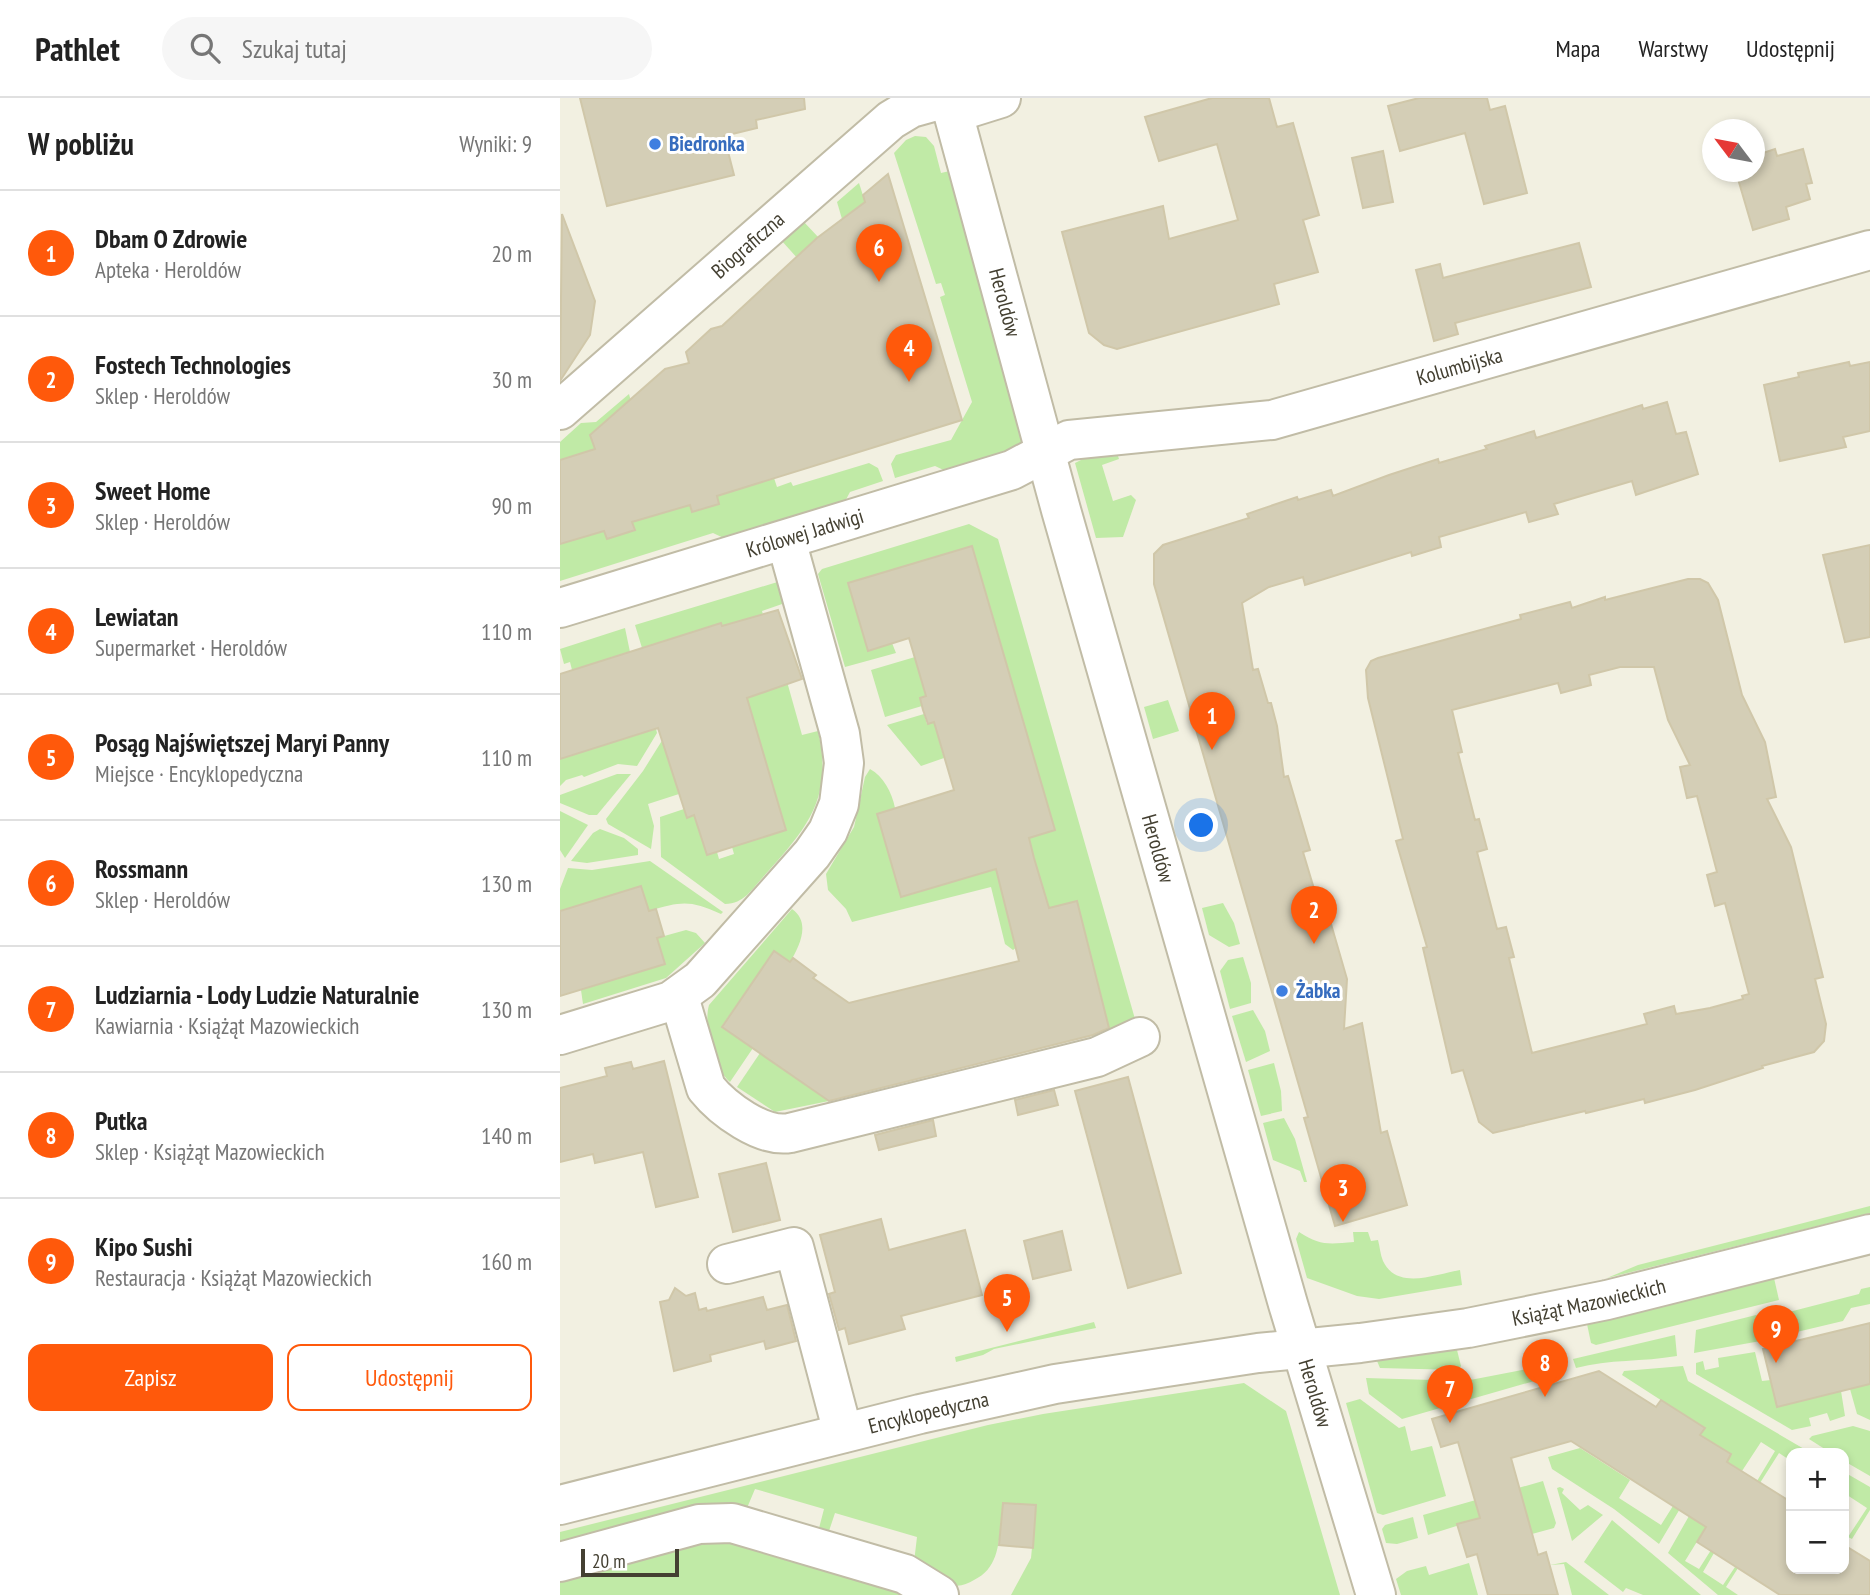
<!DOCTYPE html>
<html lang="pl">
<meta charset="utf-8">
<style>
:root{--surface:#fff;--page:#f6f6f6;--text:#222;--muted:#767676;--line:#e0e0e0;--accent:#ff590b}
body{margin:0;font-family:"PT Sans Narrow",sans-serif;background:var(--page);color:var(--text)}
.controls{position:absolute;right:21px;bottom:21px;display:grid;overflow:hidden;border-radius:14px;box-shadow:0 4px 10px #0003}
.controls button{width:63px;height:63px;display:grid;place-items:center;padding:0;border:0;border-bottom:2px solid var(--line);background:var(--surface);color:var(--text);font:35px sans-serif}
.compass{position:absolute;left:1142px;top:21px;width:63px;height:63px;border-radius:50%;background:var(--surface);box-shadow:0 4px 10px #0003;rotate:302deg}
.scale{position:absolute;left:21px;bottom:18px;width:98px;box-sizing:border-box;padding-left:7px;border:4px solid #444032;border-top:0;font-size:19px;line-height:24px;white-space:nowrap;color:#444032;-webkit-text-stroke:5px #fff;paint-order:stroke}
.you{position:absolute;left:642px;top:728px;width:24px;height:24px;margin:-18px;border:5px solid #fff;border-radius:50%;background:#1a73e8;box-shadow:0 0 0 10px #1a73e833}
.badge{display:grid;place-items:center;width:46px;height:46px;border-radius:50%;background:var(--accent);color:#fff;font-size:23px;font-weight:700}
.pin{position:absolute;translate:-50% -58px;filter:drop-shadow(0 2px 4px #0008)}
.pin::after{content:'';position:absolute;top:37px;width:24px;height:21px;background:inherit;clip-path:polygon(0 0,100% 0,50% 100%)}
.list{margin:0;padding:0;list-style:none}
h2{display:flex;justify-content:space-between;align-items:center;height:91px;margin:0;padding:0 28px;font-size:30px}
h2 small{font-size:23px;font-weight:400;color:var(--muted)}
.list li{display:grid;grid-template-columns:46px 1fr auto;gap:21px;align-items:center;box-sizing:border-box;height:126px;padding:0 28px;border-top:2px solid var(--line)}
.list b{display:block;font-size:26px;white-space:nowrap}
.list p{margin:0;font-size:23px;white-space:nowrap;color:var(--muted)}
.list em{font-size:23px;font-style:normal;color:var(--muted)}
.actions{display:flex;gap:14px;padding:21px 28px}
.actions a{flex:1;padding:16px 0;border:2px solid var(--accent);border-radius:14px;text-align:center;font-size:24px;color:var(--accent)}
.actions .main{background:var(--accent);color:#fff}
.icon{flex:none;width:38px;height:38px;fill:none;stroke:currentColor;stroke-width:2;stroke-linecap:round;stroke-linejoin:round}
.map{position:relative;flex:none;width:1310px;height:1497px;overflow:hidden}
header{display:flex;align-items:center;gap:42px;box-sizing:border-box;height:98px;padding:0 35px;background:var(--surface);border-bottom:2px solid var(--line)}
header strong{font-size:33px}
nav{display:flex;gap:38px;margin-inline-start:auto;font-size:24px}
.search{width:490px;height:63px;background:var(--page);display:flex;align-items:center;gap:18px;box-sizing:border-box;padding:0 24px;border-radius:38px;color:var(--muted);font-size:26px}
main{display:flex}
aside{flex:1;background:var(--surface)}
.map>svg:first-child{display:block}
.green{fill:#c0eaa6}
.building{fill:#d4ceb6;stroke:#d0c7a9;stroke-width:2;fill-rule:evenodd}
.lines{fill:none;stroke-linecap:round;stroke-linejoin:round}
.minor-casing{stroke:#c1bca6;stroke-width:42}
.minor{stroke:#fff;stroke-width:38}
.shop-dot{fill:#3f7fe0;stroke:#fff;stroke-width:2.5}
.labels{text-anchor:middle;stroke-width:6;stroke-linejoin:round;paint-order:stroke}
.shop-label{font-size:21px;font-weight:bold;fill:#366cbe;stroke:#fff;text-anchor:start}
.street-label{font-size:21px;fill:#444032;stroke:#fff}
</style>
<header>
<strong>Pathlet</strong>
<div class="search"><svg class="icon" aria-label="search" viewBox="0 0 24 24"><circle cx="10" cy="10" r="6"/><path d="M15 15l6 6"/></svg>Szukaj tutaj</div>
<nav><a>Mapa</a><a>Warstwy</a><a>Udostępnij</a></nav>
</header>
<main>
<aside>
<h2>W pobliżu<small>Wyniki: 9</small></h2>
<ul class="list">
<li><span class="badge">1</span><div><b>Dbam O Zdrowie</b><p>Apteka · Heroldów</p></div><em>20 m</em></li>
<li><span class="badge">2</span><div><b>Fostech Technologies</b><p>Sklep · Heroldów</p></div><em>30 m</em></li>
<li><span class="badge">3</span><div><b>Sweet Home</b><p>Sklep · Heroldów</p></div><em>90 m</em></li>
<li><span class="badge">4</span><div><b>Lewiatan</b><p>Supermarket · Heroldów</p></div><em>110 m</em></li>
<li><span class="badge">5</span><div><b>Posąg Najświętszej Maryi Panny</b><p>Miejsce · Encyklopedyczna</p></div><em>110 m</em></li>
<li><span class="badge">6</span><div><b>Rossmann</b><p>Sklep · Heroldów</p></div><em>130 m</em></li>
<li><span class="badge">7</span><div><b>Ludziarnia - Lody Ludzie Naturalnie</b><p>Kawiarnia · Książąt Mazowieckich</p></div><em>130 m</em></li>
<li><span class="badge">8</span><div><b>Putka</b><p>Sklep · Książąt Mazowieckich</p></div><em>140 m</em></li>
<li><span class="badge">9</span><div><b>Kipo Sushi</b><p>Restauracja · Książąt Mazowieckich</p></div><em>160 m</em></li>
</ul>
<div class="actions"><a class="main">Zapisz</a><a>Udostępnij</a></div>
</aside>
<div class="map">
<svg width="1310" height="1497" viewBox="0 0 1310 1497">
<rect width="100%" height="100%" fill="#f2f0e1"/>
<!-- green -->
<g class="green">
<polygon points="355,38 366,39 374,48 381,75 394,72 465,341 459,352 390,375 375,368 335,380 331,366 336,357 391,342 412,304 380,199 385,197 381,185 376,186 334,55 346,42"/>
<polygon points="299,85 308,113 282,121 277,104"/>
<polygon points="243,123 259,140 266,192 221,142"/>
<polygon points="69,296 73,311 54,317 31,336 35,351 6,360 0,365 0,344 21,325 36,324"/>
<polygon points="558,358 559,361 542,367 553,403 571,397 576,402 563,439 536,440 515,365 525,360"/>
<polygon points="309,365 318,370 323,383 290,394 282,409 170,443 153,435 0,483 0,446 44,433 47,441 74,432 72,424 130,407 132,414 159,406 157,398 214,380 217,389 231,384 233,388"/>
<path d="M409,426L438,441L577,928L551,940L517,803L453,852L445,846L431,789L292,824L286,811L268,792L266,776L294,729L305,679L310,671C323,678 332,694 335,710L317,716L341,799L474,760L469,740L495,732L412,449L288,485L308,553L332,545L336,555L285,569L258,476L262,471Z"/>
<path d="M224,482L225,505L202,513L210,542L215,541L242,637L258,633C274,701 246,731 204,778C192,791 184,806 165,806L101,759L100,719L124,711L127,719L134,717L147,757L157,754L159,761L174,756L172,749L225,732L162,526L82,550L75,527Z"/>
<polygon points="65,530 70,554 12,572 10,564 4,566 0,551"/>
<polygon points="355,559 366,598 360,601 362,608 325,619 311,572"/>
<polygon points="608,602 619,633 593,641 584,609"/>
<polygon points="364,616 367,626 374,624 384,660 361,668 327,627"/>
<polygon points="96,631 97,635 77,668 58,666 24,679 22,677 6,682 0,688 0,661"/>
<polygon points="108,633 119,696 88,706 94,728 91,751 48,726 46,721 83,673"/>
<polygon points="57,676 71,676 37,717 29,717 0,705 0,697"/>
<polygon points="0,713 28,727 5,760 0,752"/>
<polygon points="40,731 64,740 78,751 78,757 27,765 11,763 33,735"/>
<path d="M90,763L163,814L161,816C130,802 122,803 89,813L81,788L0,813V791L8,770L32,772Z"/>
<polygon points="663,805 674,825 680,846 669,849 649,837 642,810"/>
<path d="M232,811C251,824 240,848 230,864L214,853L162,928L193,950L170,984C154,971 143,927 149,907Z"/>
<polygon points="126,832 136,835 145,845 106,880 23,906 21,892 105,866 97,840"/>
<polygon points="683,859 691,885 691,905 670,911 660,873 668,862"/>
<polygon points="693,912 705,933 710,953 686,964 672,918"/>
<polygon points="200,955 269,1003 215,1014 177,989"/>
<polygon points="714,965 721,993 722,1013 701,1018 688,972"/>
<polygon points="724,1020 735,1041 747,1084 744,1084 740,1073 713,1062 703,1025"/>
<polygon points="1310,1108 1310,1115 1047,1180 1078,1167"/>
<path d="M739,1134C760,1148 769,1146 794,1144L793,1134H808L811,1143L818,1142C820,1149 820,1156 823,1163C837,1193 876,1176 900,1172L902,1187L819,1201L797,1198L747,1180L736,1141Z"/>
<polygon points="1214,1180 1219,1202 1036,1247 1031,1245 1027,1226"/>
<polygon points="1310,1189 1310,1206 1291,1210 1283,1223 1220,1238 1215,1217 1217,1212 1224,1210 1229,1214 1299,1196 1301,1191"/>
<polygon points="1196,1217 1200,1220 1206,1242 1134,1255 1136,1232"/>
<polygon points="534,1224 536,1230 434,1251 423,1257 396,1264 395,1259"/>
<path d="M1115,1237L1117,1258C1083,1264 1049,1261 1016,1270L1013,1261Z"/>
<polygon points="897,1252 901,1268 898,1272 820,1270 817,1263"/>
<polygon points="1195,1254 1202,1283 1211,1282 1217,1309 1281,1293 1285,1318 1270,1323 1267,1315 1249,1320 1251,1328 1232,1332 1136,1276 1136,1265 1143,1263 1145,1272 1159,1269 1158,1260"/>
<polygon points="999,1265 1002,1275 842,1321 809,1296 806,1280 905,1283"/>
<polygon points="1123,1268 1128,1283 1251,1355 1231,1355 1231,1363 1219,1355 1200,1385 1197,1383 1215,1353 1201,1344 1182,1373 1167,1364 1171,1356 1140,1337 1144,1330 1062,1277 1064,1273"/>
<path d="M684,1285L726,1313L780,1497H451L471,1460L476,1408L443,1405C438,1432 444,1468 414,1482C407,1486 400,1489 392,1487C380,1484 365,1471 354,1464L357,1439L275,1415L268,1436L258,1434L264,1411L195,1391L187,1410L0,1451V1434L428,1327L483,1316Z"/>
<polygon points="1310,1286 1310,1322 1297,1316 1290,1291"/>
<polygon points="800,1301 839,1330 845,1328 851,1353 872,1348 886,1398 823,1417 817,1415 786,1305"/>
<polygon points="1293,1328 1310,1333 1310,1378 1284,1363 1284,1355 1271,1355 1249,1341 1252,1338"/>
<polygon points="1020,1350 1070,1382 1059,1400 1101,1427 1118,1400 1124,1404 1099,1446 1054,1411 992,1371 988,1359"/>
<polygon points="1284,1374 1310,1389 1310,1412 1292,1441 1288,1439 1307,1410 1284,1395"/>
<polygon points="983,1383 996,1425 994,1430 972,1436 963,1407 868,1437 863,1417"/>
<polygon points="1000,1389 1004,1391 1002,1395 1020,1412 1028,1407 1043,1417 1012,1443 997,1390"/>
<polygon points="1129,1418 1146,1429 1125,1463 1139,1471 1151,1452 1154,1455 1143,1474 1163,1487 1175,1469 1178,1470 1166,1489 1178,1497 1158,1497 1108,1455"/>
<polygon points="853,1419 858,1440 837,1446 826,1445 822,1431 825,1427"/>
<polygon points="1052,1422 1141,1497 1083,1497 1066,1490 1063,1494 1024,1464"/>
<polygon points="167,1440 357,1497 0,1497 0,1479 135,1442"/>
<polygon points="1006,1464 1049,1497 1012,1497 1004,1466 990,1467"/>
<polygon points="909,1465 918,1497 841,1497 836,1481 847,1473 866,1468 869,1477"/>
</g>
<!-- building -->
<g class="building">
<polygon points="20,0 244,0 245,11 196,22 197,30 164,38 174,77 47,108"/>
<polygon points="652,0 709,0 717,29 733,25 759,117 743,122 758,174 714,186 719,206 557,251 544,247 529,235 502,134 603,108 609,141 678,122 657,46 599,63 585,19"/>
<polygon points="859,0 927,0 930,12 945,8 967,95 924,106 905,35 840,53 828,8"/>
<polygon points="1215,51 1217,58 1243,51 1252,85 1246,86 1250,101 1226,109 1229,121 1193,132 1176,74 1194,74 1194,58"/>
<polygon points="823,53 833,104 803,110 792,60"/>
<polygon points="328,76 402,322 157,398 159,406 132,414 130,407 72,424 75,432 47,441 44,433 0,446 0,362 35,351 30,337 105,271 129,265 126,254 151,231 162,228 257,140 305,104 303,97"/>
<polygon points="2,116 35,203 30,237 0,283"/>
<polygon points="1019,145 1031,189 895,225 898,236 874,243 856,172 880,166 883,180"/>
<polygon points="1289,264 1290,268 1310,264 1310,333 1283,339 1286,349 1220,363 1204,287 1239,279 1238,275"/>
<polygon points="1107,304 1116,336 1126,334 1138,376 1076,397 1072,383 994,406 998,416 969,424 966,414 879,439 881,449 852,458 851,454 745,487 743,479 709,489 682,505 693,572 698,571 708,605 711,605 717,628 724,679 728,678 750,752 743,754 763,821 769,819 787,881 784,931 802,925 821,1035 827,1033 847,1107 775,1128 744,1020 748,1019 594,486 594,456 603,447 689,420 687,416 737,399 738,402 771,392 773,398 829,377 878,361 879,365 927,351 925,348 974,333 976,340 1082,307 1083,311"/>
<polygon points="1310,447 1310,539 1285,544 1263,457"/>
<polygon points="412,448 495,732 469,740 474,760 489,810 517,803 549,930 533,937 269,1003 162,929 214,853 230,864 233,860 256,877 253,880 289,905 459,863 436,771 341,799 317,716 394,692 374,624 368,626 363,612 360,600 366,598 349,540 308,553 288,485"/>
<path d="M1128,481H1140L1148,485L1158,502L1182,597L1205,644L1216,699L1207,701L1231,749L1263,879L1255,881L1266,926L1264,943L1254,954L1202,968L1203,970L1135,992L1085,1005L1084,1001L1026,1015L1025,1013L933,1035L919,1024L903,972L892,975L863,850L867,849L836,743L843,741L808,600L806,572L811,563L818,560L961,521L960,517L1010,504L1012,510L1045,499V502ZM1060,569H1094L1108,622L1130,667L1120,669L1127,700L1137,698L1157,774L1147,777L1155,808L1165,805L1189,896L1182,898L1183,901L1150,910L1116,916L1114,908L1084,916L1087,926L972,955L949,860L954,859L946,829L937,831L917,754L927,751L919,721L915,722L898,655L902,654L892,612L998,585L1001,595L1031,587L1029,577Z"/>
<polygon points="218,512 242,581 187,600 226,732 147,757 134,717 127,720 98,630 0,661 0,576 161,525 162,528"/>
<polygon points="81,788 89,813 96,811 104,838 97,840 105,866 0,898 0,813"/>
<polygon points="104,963 138,1099 96,1109 83,1054 35,1065 33,1056 0,1064 0,990 47,978 45,970 71,964 73,971"/>
<polygon points="568,979 621,1175 568,1190 515,993"/>
<polygon points="494,992 498,1007 458,1017 455,1002"/>
<polygon points="373,1022 376,1038 319,1052 315,1037"/>
<polygon points="206,1065 220,1122 173,1134 159,1076"/>
<polygon points="321,1121 329,1152 405,1132 422,1197 341,1218 345,1231 289,1246 285,1230 279,1232 269,1196 275,1194 260,1137"/>
<polygon points="502,1133 511,1172 473,1181 464,1143"/>
<polygon points="115,1190 126,1198 135,1195 139,1212 146,1210 147,1213 203,1199 207,1212 227,1207 236,1243 206,1251 204,1243 150,1257 151,1263 114,1273 100,1204 109,1202"/>
<polygon points="1310,1225 1310,1286 1217,1309 1203,1251"/>
<polygon points="1039,1273 1096,1309 1101,1302 1145,1330 1140,1337 1171,1356 1167,1364 1231,1404 1231,1471 1284,1471 1284,1447 1310,1463 1310,1497 1220,1497 1137,1444 1146,1429 1011,1343 951,1360 978,1457 986,1454 998,1497 928,1497 917,1456 907,1459 897,1426 920,1420 898,1344 881,1349 872,1321"/>
<polygon points="443,1405 476,1407 473,1450 439,1447"/>
</g>
<g class="lines">
<!-- minor casing -->
<g class="minor-casing">
<g id="minor">
<path id="s1" d="M389,0L501,412L728,1206L816,1497"/>
<polyline points="393,15 441,0"/>
<path id="s2" d="M0,312L331,22L351,10L387,0"/>
<path id="s3" d="M0,510L452,372L509,342L712,322L1310,152"/>
<path d="M119,899L146,990C163,1011 202,1040 230,1035L537,959L580,939"/>
<polyline points="0,937 111,903 140,882 252,756 268,733 279,706 284,665 280,636 226,442"/>
<polyline points="167,1166 234,1149 283,1335"/>
<path id="s4" d="M0,1407L360,1316L495,1286L698,1255L800,1245L908,1230L1047,1202L1310,1136"/>
<polyline points="0,1464 139,1426 172,1425 345,1476 379,1497"/>
</g>
</g>
<!-- minor -->
<use href="#minor" class="minor"/>
</g>
<!-- markers -->
<g class="shop-dot">
<circle cx="95" cy="46" r="7"/>
<circle cx="722" cy="893" r="7"/>
</g>
<g class="labels">
<!-- shop labels -->
<g class="shop-label">
<text x="109" y="53">Biedronka</text>
<text x="736" y="900">Żabka</text>
</g>
<!-- street labels -->
<g class="street-label">
<text dy="7" stroke="none"><textPath href="#s2" startOffset="250">Biograficzna</textPath></text>
<text dy="7" stroke="none"><textPath href="#s1" startOffset="212">Heroldów</textPath></text>
<text dy="7" stroke="none"><textPath href="#s3" startOffset="936">Kolumbijska</textPath></text>
<text dy="7" stroke="none"><textPath href="#s3" startOffset="256">Królowej Jadwigi</textPath></text>
<text dy="7" stroke="none"><textPath href="#s1" startOffset="779">Heroldów</textPath></text>
<text dy="7" stroke="none"><textPath href="#s4" startOffset="1050">Książąt Mazowieckich</textPath></text>
<text dy="7" stroke="none"><textPath href="#s1" startOffset="1346">Heroldów</textPath></text>
<text dy="7" stroke="none"><textPath href="#s4" startOffset="380">Encyklopedyczna</textPath></text>
</g>
</g>
</svg>
<div class="controls">
<button>+</button>
<button>−</button>
</div>
<svg class="compass" viewBox="-18 -18 36 36"><path d="M0-13l5 13h-10z" fill="#e53935"/><path d="M0 13l5-13h-10z" fill="#767676"/></svg>
<div class="scale">20 m</div>
<div class="you"></div>
<div class="pin badge" style="left:652px;top:652px">1</div>
<div class="pin badge" style="left:754px;top:846px">2</div>
<div class="pin badge" style="left:783px;top:1124px">3</div>
<div class="pin badge" style="left:349px;top:284px">4</div>
<div class="pin badge" style="left:447px;top:1234px">5</div>
<div class="pin badge" style="left:319px;top:184px">6</div>
<div class="pin badge" style="left:890px;top:1325px">7</div>
<div class="pin badge" style="left:985px;top:1299px">8</div>
<div class="pin badge" style="left:1216px;top:1265px">9</div>
</div>
</main>
